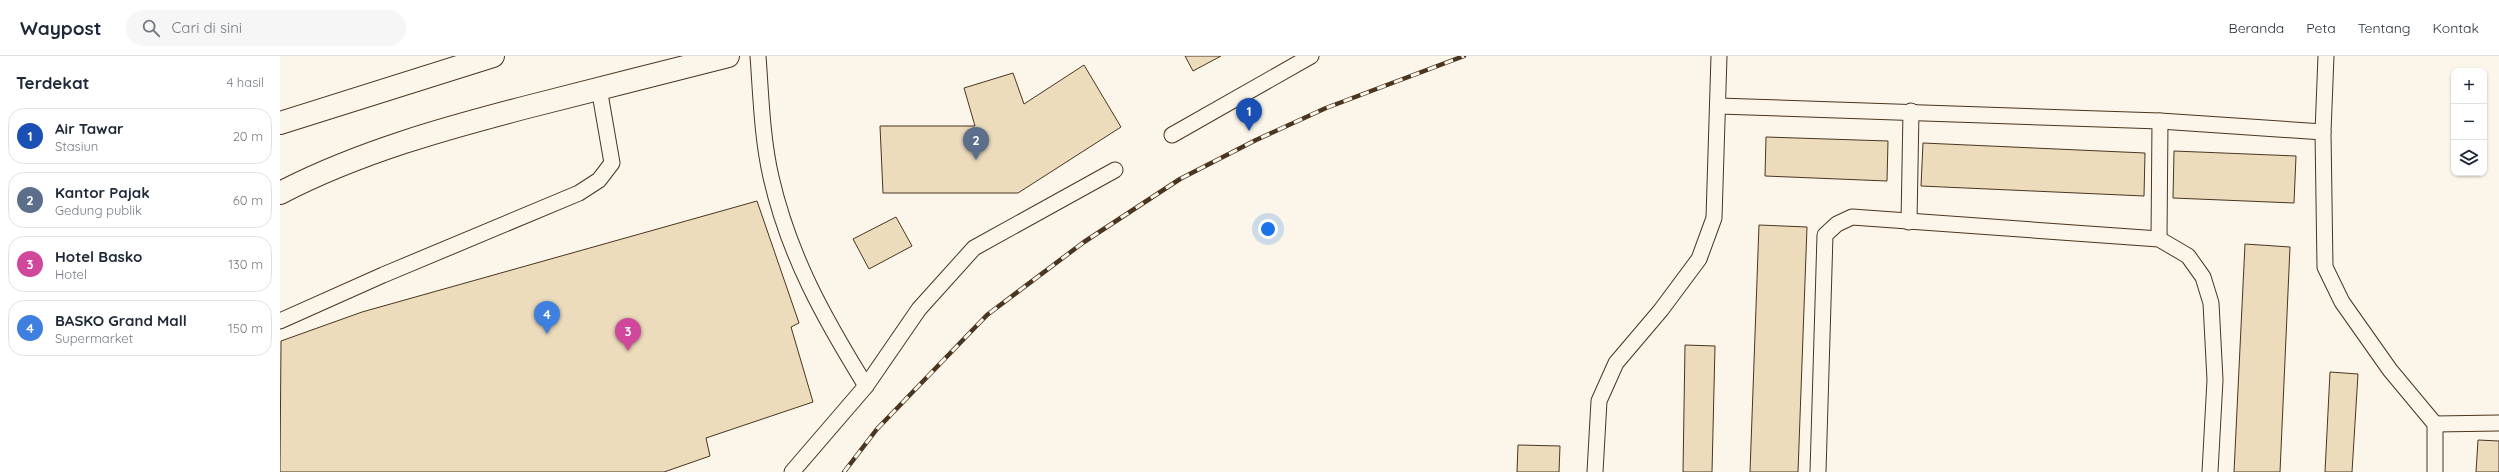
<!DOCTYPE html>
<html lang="id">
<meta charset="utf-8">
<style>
:root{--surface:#fff;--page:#f6f6f7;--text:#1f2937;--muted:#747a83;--line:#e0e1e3;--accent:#c62828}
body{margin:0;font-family:Quicksand,sans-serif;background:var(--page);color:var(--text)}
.controls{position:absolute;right:12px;top:12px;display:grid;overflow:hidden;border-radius:8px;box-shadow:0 1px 3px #0004}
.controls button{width:36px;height:36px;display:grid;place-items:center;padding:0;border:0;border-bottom:1px solid var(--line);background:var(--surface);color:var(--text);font:20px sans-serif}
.you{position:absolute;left:988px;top:173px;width:14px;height:14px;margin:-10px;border:3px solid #fff;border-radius:50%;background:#1a73e8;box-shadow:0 0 0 6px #1a73e833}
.badge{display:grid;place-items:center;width:26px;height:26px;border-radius:50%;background:var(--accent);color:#fff;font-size:13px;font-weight:700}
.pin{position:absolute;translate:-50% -33px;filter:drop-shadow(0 1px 2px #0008)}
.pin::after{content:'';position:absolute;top:21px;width:14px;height:12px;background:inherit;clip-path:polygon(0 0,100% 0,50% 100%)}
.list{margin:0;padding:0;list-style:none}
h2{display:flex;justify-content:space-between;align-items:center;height:52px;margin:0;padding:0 16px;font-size:17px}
h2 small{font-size:13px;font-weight:400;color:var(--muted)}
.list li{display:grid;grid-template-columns:26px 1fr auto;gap:12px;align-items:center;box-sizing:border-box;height:56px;margin:0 8px 8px;padding:0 8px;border:1px solid var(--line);border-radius:16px}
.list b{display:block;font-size:15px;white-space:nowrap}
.list p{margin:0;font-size:13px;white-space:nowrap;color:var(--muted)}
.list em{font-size:13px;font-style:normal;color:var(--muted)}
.icon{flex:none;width:22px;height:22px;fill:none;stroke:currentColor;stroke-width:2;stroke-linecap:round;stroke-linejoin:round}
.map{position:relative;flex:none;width:2219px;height:416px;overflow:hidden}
header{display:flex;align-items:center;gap:24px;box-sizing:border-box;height:56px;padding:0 20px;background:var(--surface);border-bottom:1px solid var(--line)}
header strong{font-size:19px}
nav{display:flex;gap:22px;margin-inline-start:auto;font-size:14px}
.search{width:280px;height:36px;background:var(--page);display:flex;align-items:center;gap:10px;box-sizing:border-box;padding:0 14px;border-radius:22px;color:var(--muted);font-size:15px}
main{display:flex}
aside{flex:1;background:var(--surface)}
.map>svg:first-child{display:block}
.building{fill:#ecdcbc;stroke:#4a3520}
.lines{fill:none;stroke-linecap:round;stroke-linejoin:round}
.service-casing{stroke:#4a3520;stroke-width:17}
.trunk-casing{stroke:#4a3520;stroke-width:24}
.service{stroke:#fbf6e9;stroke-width:15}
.trunk{stroke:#fbf6e9;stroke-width:22}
.rail-casing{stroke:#4a3520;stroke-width:4.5}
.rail{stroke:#fbf6e9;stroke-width:3;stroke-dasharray:9;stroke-linecap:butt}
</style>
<header>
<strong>Waypost</strong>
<div class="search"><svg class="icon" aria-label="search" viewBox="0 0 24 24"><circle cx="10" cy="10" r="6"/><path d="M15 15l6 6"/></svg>Cari di sini</div>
<nav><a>Beranda</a><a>Peta</a><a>Tentang</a><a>Kontak</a></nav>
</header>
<main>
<aside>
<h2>Terdekat<small>4 hasil</small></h2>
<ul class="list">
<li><span class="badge" style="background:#1a4fb4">1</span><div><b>Air Tawar</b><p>Stasiun</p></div><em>20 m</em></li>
<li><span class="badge" style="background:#5c6f8a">2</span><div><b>Kantor Pajak</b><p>Gedung publik</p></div><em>60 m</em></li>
<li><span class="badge" style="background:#d1479c">3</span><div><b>Hotel Basko</b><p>Hotel</p></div><em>130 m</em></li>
<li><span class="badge" style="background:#3f7fe0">4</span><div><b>BASKO Grand Mall</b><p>Supermarket</p></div><em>150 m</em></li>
</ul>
</aside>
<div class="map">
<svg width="2219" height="416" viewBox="0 0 2219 416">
<rect width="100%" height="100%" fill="#fbf6e9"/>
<!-- building -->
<g class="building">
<polygon points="905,0 941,0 913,15"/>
<polygon points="804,9 841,71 738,137 603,137 600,70 695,70 684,32 733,17 744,48"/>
<polygon points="1486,81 1608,85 1607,125 1485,120"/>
<polygon points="1643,87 1865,97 1864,140 1641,130"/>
<polygon points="1894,95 2016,100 2014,147 1893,142"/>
<polygon points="477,145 519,267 511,271 533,346 426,382 430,400 384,416 0,416 1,285 82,256"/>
<polygon points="616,161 632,190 589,213 573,183"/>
<polygon points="1479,169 1527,171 1518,416 1470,416"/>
<polygon points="1965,188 2010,191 2000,416 1954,416"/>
<polygon points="1405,289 1435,290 1432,416 1403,416"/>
<polygon points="2050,316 2078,318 2072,416 2045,416"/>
<polygon points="2198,384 2219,385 2219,416 2196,416"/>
<polygon points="1238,389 1280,390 1279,416 1237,416"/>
</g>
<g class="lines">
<!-- service casing -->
<g class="service-casing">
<g id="service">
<path d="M478,0C481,40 482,82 491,121C509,200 544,262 586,330"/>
<polyline points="2046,0 2043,76 2045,211 2062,246 2110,314 2155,368 2155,416"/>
<polyline points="1438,50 1880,65 2043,76"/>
<polyline points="892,79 1031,0"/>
<polyline points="1629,166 1631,55"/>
<polyline points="1879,183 1880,65"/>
<polyline points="0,265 103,219 299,137 319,124 332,107 319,32"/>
<polyline points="2155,368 2219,367"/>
<polyline points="512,416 586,330 639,253 694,192 835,114"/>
<polyline points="1315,416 1319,345 1336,307 1381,254 1419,203 1434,162 1439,0"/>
<polyline points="1538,416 1545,179 1557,168 1572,161 1879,183 1908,200 1923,221 1931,247 1935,324 1930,416"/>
</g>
</g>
<!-- trunk casing -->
<g class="trunk-casing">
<g id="trunk">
<polyline points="0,67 213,0"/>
<path d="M0,137C79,96 166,72 251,50C317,33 382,17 448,0"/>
</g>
</g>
<!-- service -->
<use href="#service" class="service"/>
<!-- trunk -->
<use href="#trunk" class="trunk"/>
<!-- rail casing -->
<g class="rail-casing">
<polyline id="rail" points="564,416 597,373 707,259 804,186 900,123 976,84 1046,52 1184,0"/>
</g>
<!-- rail -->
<use href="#rail" class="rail"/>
</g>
</svg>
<div class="controls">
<button>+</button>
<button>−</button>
<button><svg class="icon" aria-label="layers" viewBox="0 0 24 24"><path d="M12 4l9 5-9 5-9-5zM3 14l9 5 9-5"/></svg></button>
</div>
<div class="you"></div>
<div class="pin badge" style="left:969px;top:75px;background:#1a4fb4">1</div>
<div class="pin badge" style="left:696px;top:104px;background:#5c6f8a">2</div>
<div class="pin badge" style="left:348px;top:295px;background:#d1479c">3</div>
<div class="pin badge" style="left:267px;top:278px;background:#3f7fe0">4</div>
</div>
</main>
